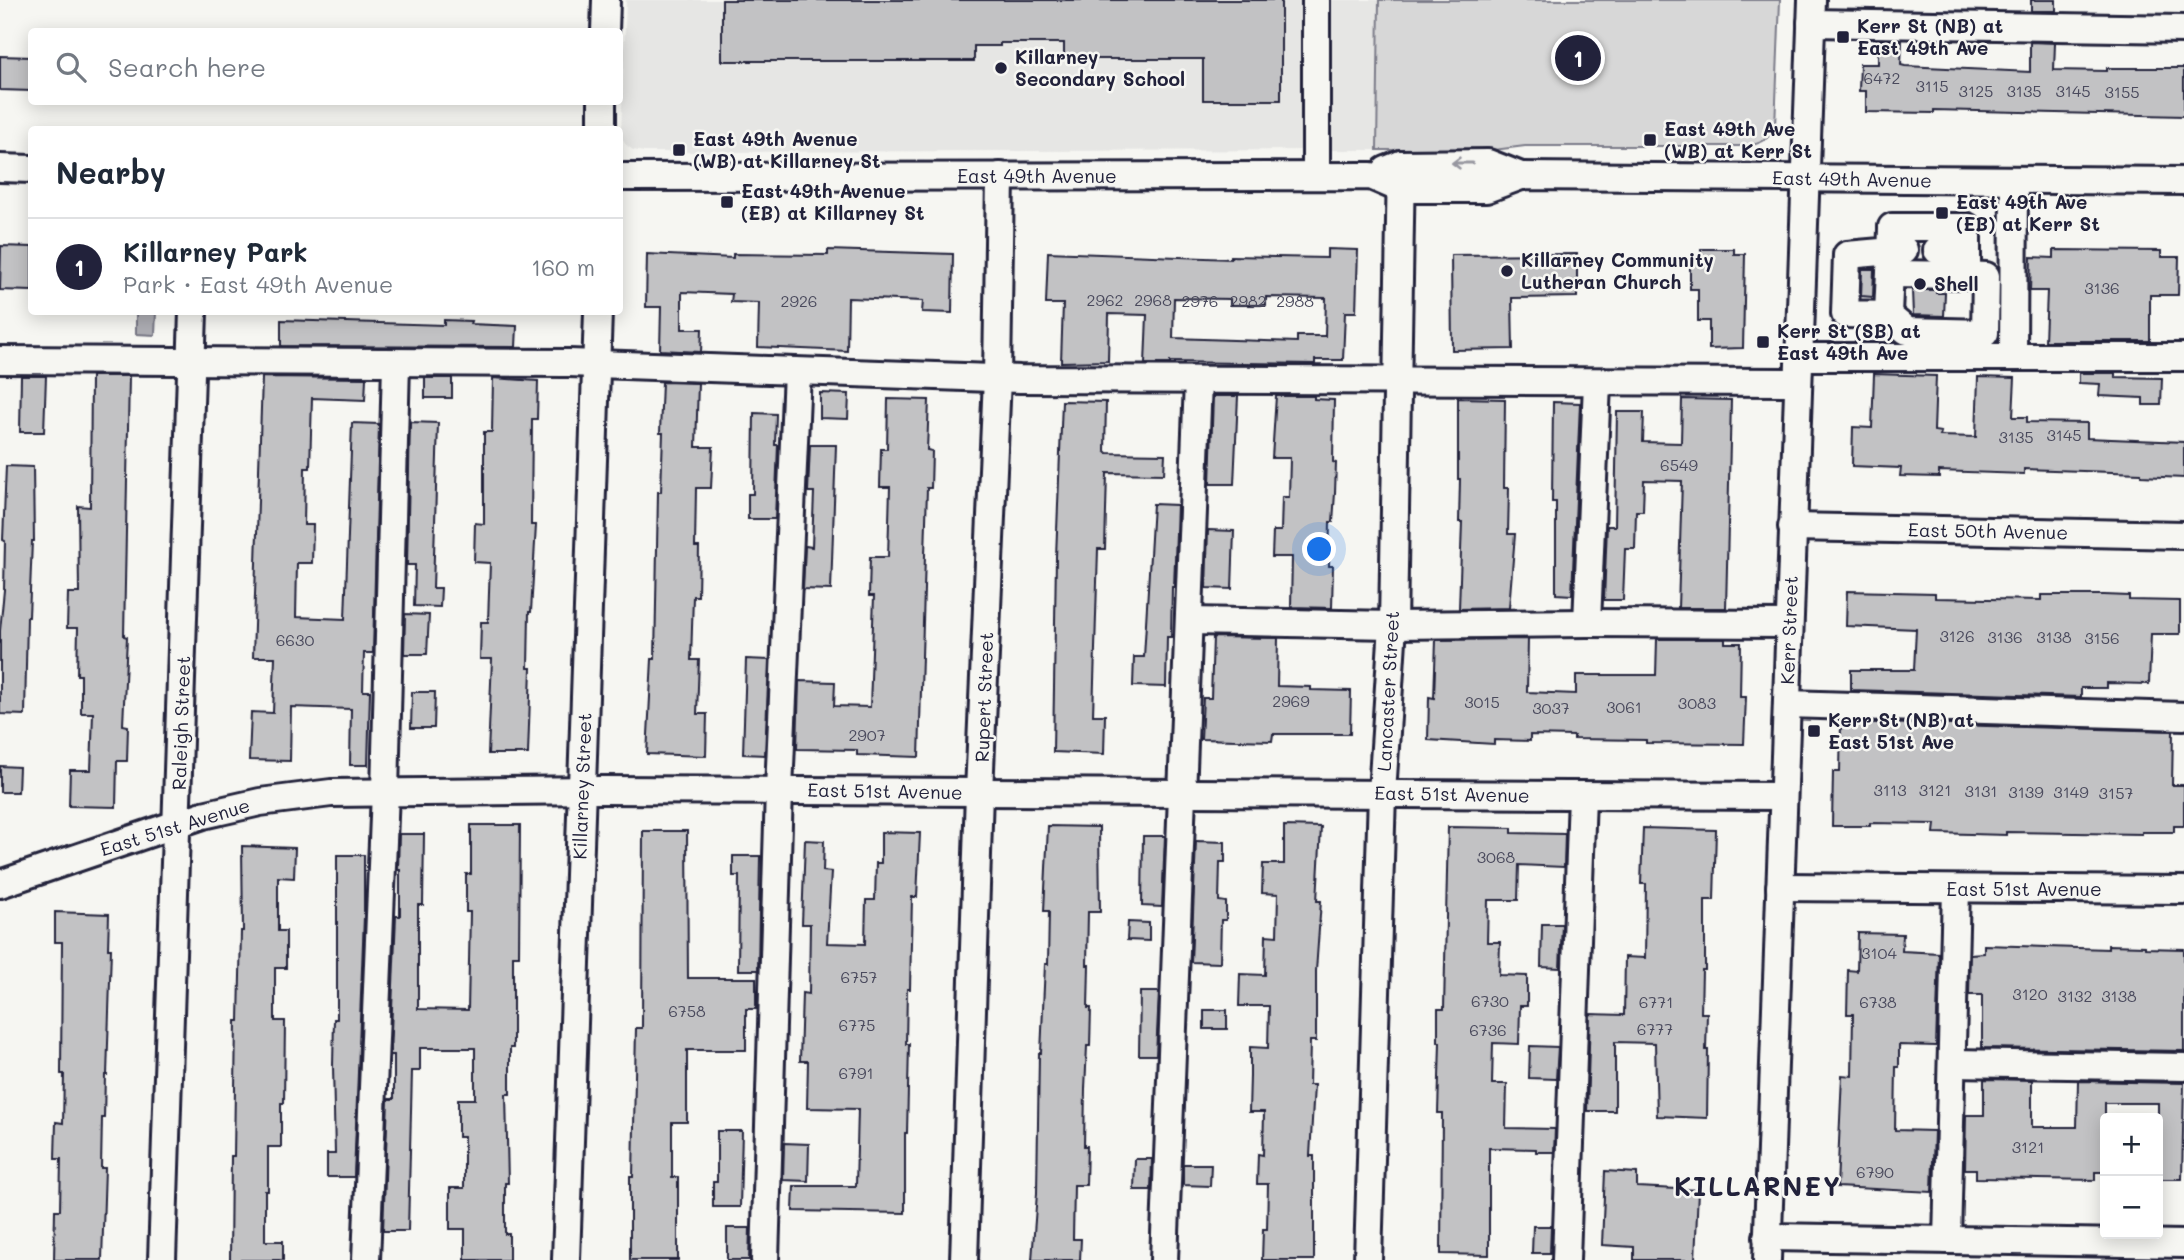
<!DOCTYPE html>
<meta charset="utf-8">
<style>
:root{--surface:#fff;--page:#f2f2f3;--text:#1f2937;--muted:#747a83;--line:#e0e1e3;--accent:#22223b}
body{margin:0;font-family:Mali,sans-serif;background:var(--page);color:var(--text)}
.controls{position:absolute;right:21px;bottom:21px;display:grid;overflow:hidden;border-radius:7px;box-shadow:0 4px 18px #0003}
.controls button{width:63px;height:63px;display:grid;place-items:center;padding:0;border:0;border-bottom:2px solid var(--line);background:var(--surface);color:var(--text);font:35px sans-serif}
.you{position:absolute;left:1320px;top:550px;width:24px;height:24px;margin:-18px;border:5px solid #fff;border-radius:50%;background:#1a73e8;box-shadow:0 0 0 10px #1a73e833}
.badge{display:grid;place-items:center;width:46px;height:46px;border-radius:50%;background:var(--accent);color:#fff;font-size:23px;font-weight:700}
.pin{position:absolute;translate:-50% -50%;border:4px solid #fff;box-shadow:0 2px 7px #0006}
.list{margin:0;padding:0;list-style:none}
h2{display:flex;justify-content:space-between;align-items:center;height:91px;margin:0;padding:0 28px;font-size:30px}
h2 small{font-size:23px;font-weight:400;color:var(--muted)}
.list li{display:grid;grid-template-columns:46px 1fr auto;gap:21px;align-items:center;box-sizing:border-box;height:98px;padding:0 28px;border-top:2px solid var(--line)}
.list b{display:block;font-size:26px;white-space:nowrap}
.list p{margin:0;font-size:23px;white-space:nowrap;color:var(--muted)}
.list em{font-size:23px;font-style:normal;color:var(--muted)}
.icon{flex:none;width:38px;height:38px;fill:none;stroke:currentColor;stroke-width:2;stroke-linecap:round;stroke-linejoin:round}
.map{position:relative;flex:none;width:2184px;height:1260px;overflow:hidden}
.search{position:absolute;background:var(--surface);box-shadow:0 4px 18px #0003;left:28px;top:28px;width:595px;height:77px;display:flex;align-items:center;gap:18px;box-sizing:border-box;padding:0 24px;border-radius:7px;color:var(--muted);font-size:26px}
.panel{position:absolute;background:var(--surface);box-shadow:0 4px 18px #0003;left:28px;top:126px;width:595px;height:189px;border-radius:7px}
.map>svg:first-child{display:block}
.built{fill:#e6e6e4}
.green{fill:#d7d7d7;stroke:#7c7c89;stroke-width:2}
.water{fill:#adadb3;stroke:#757583;stroke-width:2}
.building{fill:#c2c2c4;stroke:#22223b;stroke-width:2;fill-rule:evenodd}
.lines{fill:none;stroke-linecap:round;stroke-linejoin:round}
.minor-casing{stroke:#22223b;stroke-width:32}
.minor{stroke:#f6f6f2;stroke-width:26}
.oneway{stroke:#9797a0}
.poi-dot{fill:#22223b;stroke:#f6f6f2;stroke-width:2.5}
.labels{text-anchor:middle;stroke-width:5;stroke-linejoin:round;paint-order:stroke}
.number-label{font-size:16px;fill:#4a4a5d}
.poi-label{font-size:19px;font-weight:bold;fill:#22223b;stroke:#f6f6f2;text-anchor:start}
.street-label{font-size:19px;fill:#22223b;stroke:#f6f6f2}
.district-label{font-size:26px;font-weight:bold;letter-spacing:2px;fill:#22223b;stroke:#f6f6f2}
</style>
<div class="map">
<svg width="2184" height="1260" viewBox="0 0 2184 1260">
<rect width="100%" height="100%" fill="#f6f6f2"/>
<filter id="ink" filterUnits="userSpaceOnUse"><feTurbulence type="fractalNoise" baseFrequency=".0143" numOctaves="2"/><feDisplacementMap in="SourceGraphic" scale="14" xChannelSelector="R" yChannelSelector="G"/><feConvolveMatrix kernelMatrix="1 2 1 2 8 2 1 2 1" color-interpolation-filters="sRGB"/></filter>
<g filter="url(#ink)">
<!-- built -->
<polygon class="built" points="626,0 1378,0 1377,150 644,152 633,150 625,144 621,135"/>
<!-- green -->
<path class="green" d="M1379,0H1780L1775,127C1768,140 1761,144 1746,146H1525L1447,156H1430L1420,150H1377Z"/>
<!-- water -->
<polygon class="water" points="134,312 156,312 155,335 136,334 136,314"/>
<!-- building -->
<g class="building">
<polygon points="722,0 1281,0 1281,100 1203,100 1203,59 1064,59 1064,43 1000,43 1000,46 974,46 974,61 722,61"/>
<rect x="2031" y="0" width="25" height="11"/>
<polygon points="1878,40 1902,40 1901,65 1905,66 2030,72 2030,42 2055,43 2054,70 2107,71 2107,68 2184,68 2184,116 1934,110 1934,113 1866,112 1866,91 1859,91 1860,64 1878,64"/>
<polygon points="0,56 32,57 32,91 0,90"/>
<polygon points="1,246 32,247 32,291 0,290"/>
<path d="M1327,249L1358,250L1356,312H1345L1343,360H1315V364L1170,362V364H1145L1147,315L1109,314L1108,361L1061,362L1063,304H1046L1048,252L1231,259V256L1327,258ZM1266,297L1326,298L1325,336H1297V342L1173,338L1174,298L1230,299V305H1266Z"/>
<polygon points="1701,249 1734,249 1734,254 1745,254 1743,348 1709,349 1709,321 1698,321 1698,289 1690,289 1690,255 1701,255"/>
<polygon points="828,250 953,254 952,313 922,312 923,301 848,298 847,351 758,347 759,303 731,302 732,294 682,292 682,329 702,329 701,352 660,350 661,307 646,307 647,254 733,258 733,254 828,255"/>
<polygon points="2054,250 2161,251 2161,257 2179,257 2178,295 2150,295 2150,341 2045,341 2047,291 2030,291 2031,257 2054,258"/>
<polygon points="1577,254 1577,297 1512,298 1513,349 1452,350 1451,255"/>
<polygon points="1862,269 1874,269 1873,297 1861,296"/>
<polygon points="1912,290 1936,290 1936,293 1945,293 1944,316 1913,315"/>
<polygon points="281,320 444,325 444,320 471,321 470,324 517,326 516,347 281,346"/>
<polygon points="2079,373 2115,373 2115,377 2162,378 2161,405 2143,405 2143,398 2099,396 2100,384 2079,383"/>
<polygon points="1874,374 1936,376 1934,431 1941,432 1940,436 1976,437 1978,377 2015,378 2013,417 2027,417 2027,422 2087,423 2087,438 2184,442 2184,478 2141,476 2141,473 2024,469 2024,474 1939,471 1939,477 1900,476 1901,468 1852,466 1853,427 1872,428"/>
<polygon points="21,376 46,376 44,432 20,432"/>
<polygon points="91,376 129,376 124,636 127,637 123,725 128,726 127,761 117,761 116,807 69,806 70,770 91,770 93,713 81,713 81,675 77,675 78,628 67,628 68,593 79,593 78,506 90,507"/>
<polygon points="262,377 366,378 365,400 312,398 310,468 305,468 304,525 313,525 312,563 297,563 296,617 345,619 352,423 379,424 373,653 364,653 363,691 370,691 368,765 350,765 351,709 291,707 290,761 249,760 251,712 273,713 275,657 253,657"/>
<rect x="425" y="378" width="27" height="20"/>
<polygon points="493,378 538,381 537,419 532,419 531,525 536,525 531,612 529,612 528,668 531,668 528,754 488,754 492,659 480,659 481,622 488,622 490,563 474,562 475,523 484,524 484,432 492,432"/>
<polygon points="662,382 698,383 696,447 713,447 711,488 696,488 695,547 699,547 698,596 693,596 691,660 699,660 697,714 707,714 706,756 647,754 652,659 655,659 658,492 661,492 663,433 660,433"/>
<polygon points="820,393 849,394 848,419 820,418"/>
<polygon points="1213,396 1238,396 1234,484 1210,484"/>
<polygon points="1276,396 1314,396 1314,399 1334,400 1333,462 1336,463 1335,493 1333,522 1330,522 1329,566 1333,566 1332,608 1291,607 1292,557 1272,557 1273,531 1281,531 1282,497 1289,497 1290,458 1272,458"/>
<polygon points="1458,398 1505,399 1504,488 1509,488 1508,534 1515,534 1509,608 1459,609 1462,522 1459,522 1460,479 1458,479"/>
<polygon points="888,399 929,400 927,450 932,451 931,488 927,488 919,757 857,755 857,750 797,749 799,681 835,682 834,706 870,707 874,596 869,596 870,557 888,557 890,487 880,487 881,449 887,449"/>
<polygon points="1682,399 1731,400 1726,608 1678,608 1682,481 1644,480 1643,511 1636,511 1635,549 1625,549 1623,600 1604,600 1607,526 1615,526 1617,412 1644,412 1643,442 1681,443"/>
<polygon points="1062,401 1106,402 1105,451 1107,453 1165,454 1164,474 1107,473 1105,549 1098,549 1093,715 1105,715 1104,754 1053,752 1056,557"/>
<polygon points="1553,402 1580,403 1572,595 1556,594 1556,502 1552,502"/>
<polygon points="754,413 776,414 775,445 778,445 775,519 748,519 748,494 753,494"/>
<polygon points="410,422 438,423 433,588 441,588 440,607 414,606 415,565 407,565"/>
<polygon points="810,445 836,445 831,590 803,589 805,546 812,547 814,492 808,492"/>
<polygon points="6,466 33,467 34,541 32,541 29,617 27,617 25,715 0,714 0,631 4,590 5,541 3,540"/>
<polygon points="1153,504 1177,505 1174,587 1172,587 1171,637 1167,637 1166,687 1133,686 1134,657 1144,657"/>
<polygon points="1208,530 1234,531 1232,589 1206,588"/>
<polygon points="1847,591 1935,593 1935,598 2041,600 2041,595 2104,595 2129,596 2129,600 2180,601 2180,634 2151,634 2149,684 2107,683 2107,688 2081,688 2081,697 1851,690 1851,670 1914,670 1916,629 1846,626"/>
<polygon points="405,614 429,615 427,654 404,654"/>
<polygon points="1213,637 1278,638 1277,686 1311,687 1311,690 1351,691 1350,734 1273,734 1272,741 1201,739 1203,698 1211,698"/>
<polygon points="1528,639 1527,692 1576,694 1576,675 1656,675 1657,639 1725,639 1725,643 1741,643 1740,697 1746,697 1744,744 1646,743 1646,740 1574,739 1574,736 1530,735 1530,741 1494,740 1494,744 1428,740 1429,697 1434,698 1436,640"/>
<polygon points="746,659 769,660 765,755 743,754"/>
<polygon points="412,692 435,692 434,728 411,728"/>
<polygon points="1841,722 2173,731 2172,785 2184,785 2184,826 2174,826 2174,832 2142,832 2142,834 2006,832 2006,835 1934,833 1935,824 1870,823 1870,826 1832,826 1833,772 1840,772"/>
<polygon points="0,766 19,767 18,792 0,792"/>
<polygon points="471,825 520,825 519,956 513,956 513,1048 510,1048 510,1094 506,1094 508,1183 505,1183 505,1234 509,1234 509,1260 465,1260 465,1229 450,1229 450,1188 464,1188 464,1137 458,1137 458,1099 475,1099 475,1048 420,1048 420,1071 412,1071 408,1231 383,1231 388,1099 394,1099 394,1055 390,1055 396,916 400,916 400,870 398,870 399,834 424,834 423,905 418,905 418,1009 468,1010 470,912 466,912 466,874 471,874"/>
<polygon points="1048,826 1099,827 1100,912 1088,912 1087,965 1089,965 1088,1008 1091,1008 1090,1046 1087,1046 1085,1089 1084,1146 1087,1146 1086,1185 1074,1185 1073,1239 1081,1239 1080,1260 1032,1260 1037,1193 1039,1053 1041,1053 1045,964 1048,964 1049,911 1044,911"/>
<polygon points="1284,826 1321,827 1317,901 1321,901 1316,971 1316,1041 1310,1041 1309,1085 1314,1085 1310,1156 1314,1156 1314,1260 1262,1260 1263,1229 1267,1229 1268,1184 1257,1184 1258,1154 1263,1155 1264,1112 1249,1112 1250,1076 1250,1047 1268,1048 1269,1006 1239,1006 1240,974 1265,975 1266,935 1277,936 1278,894 1262,893 1263,864 1284,864"/>
<polygon points="1448,827 1512,828 1512,833 1565,834 1564,867 1519,865 1518,900 1488,900 1487,942 1500,942 1499,975 1527,976 1527,1006 1520,1006 1519,1044 1493,1043 1492,1084 1507,1084 1506,1128 1555,1129 1554,1152 1536,1152 1536,1149 1489,1148 1489,1255 1441,1254 1442,1113 1438,1113 1440,1042 1438,1042 1438,1009 1444,1009"/>
<polygon points="1643,828 1716,830 1714,900 1705,900 1705,970 1702,970 1701,1013 1707,1013 1706,1050 1708,1050 1707,1118 1657,1116 1655,1043 1615,1042 1615,1111 1587,1111 1590,1014 1624,1015 1625,957 1645,958 1646,884 1641,884"/>
<polygon points="643,831 687,831 688,978 756,978 756,1009 746,1009 746,1050 687,1050 687,1122 672,1122 672,1177 678,1177 678,1260 630,1260 630,1177 633,1177 636,1028 642,1028"/>
<polygon points="881,832 920,833 917,897 912,897 910,989 907,989 906,1044 909,1044 907,1133 905,1133 905,1213 793,1211 794,1186 856,1186 858,1109 807,1108 808,1061 800,1061 802,993 809,994 810,924 802,924 805,840 824,841 823,871 831,872 827,943 865,944 866,900 875,900 876,863 881,863"/>
<polygon points="1143,836 1165,836 1162,907 1142,906"/>
<polygon points="1196,841 1225,842 1225,862 1220,862 1219,901 1226,902 1226,920 1221,920 1220,963 1191,962"/>
<polygon points="242,846 295,848 294,878 278,877 278,931 286,931 286,968 275,968 275,1021 285,1021 284,1103 281,1103 281,1147 268,1147 268,1191 265,1191 265,1241 283,1241 283,1260 230,1260 231,1156 234,1156 236,1021 239,1021 241,931 243,931"/>
<polygon points="337,855 364,855 364,916 354,1177 327,1177 327,1154 335,1154 333,1066 334,1019 337,1019"/>
<polygon points="733,856 760,856 758,970 738,970 739,876 733,876"/>
<polygon points="55,912 109,914 108,949 111,949 107,1075 105,1075 104,1118 102,1118 101,1168 105,1168 102,1260 54,1260 55,1210 60,1210 61,1159 55,1159 56,1122 63,1123 64,1074 61,1074 62,942 55,942"/>
<polygon points="1128,922 1149,923 1149,941 1127,940"/>
<polygon points="1542,924 1562,924 1560,968 1541,967"/>
<polygon points="1858,933 1903,934 1902,951 1939,953 1936,1046 1899,1045 1899,1067 1896,1067 1895,1130 1934,1131 1932,1192 1837,1187 1842,1075 1852,1076 1853,1014 1847,1014 1848,970 1857,971"/>
<polygon points="1984,945 2108,949 2108,945 2145,946 2145,948 2184,949 2184,1051 1982,1048 1982,995 1969,995 1970,954 1984,953"/>
<polygon points="1140,992 1159,992 1156,1055 1139,1055"/>
<rect x="1204" y="1010" width="23" height="19"/>
<polygon points="1530,1046 1558,1047 1556,1079 1529,1078"/>
<polygon points="1984,1079 2032,1080 2032,1127 2077,1127 2078,1081 2184,1083 2182,1179 2158,1179 2158,1103 2105,1103 2105,1172 2095,1172 2095,1180 1976,1178 1976,1169 1965,1169 1966,1115 1984,1115"/>
<polygon points="717,1131 742,1131 740,1207 713,1207 713,1182 717,1182"/>
<polygon points="784,1143 809,1144 808,1181 783,1180"/>
<polygon points="1135,1159 1152,1159 1151,1190 1134,1190"/>
<polygon points="1183,1164 1211,1164 1210,1186 1183,1185"/>
<polygon points="1605,1171 1637,1173 1637,1187 1698,1190 1695,1260 1634,1260 1634,1247 1602,1245"/>
<polygon points="1533,1226 1551,1226 1550,1253 1532,1253"/>
<polygon points="727,1228 750,1228 749,1260 727,1260"/>
</g>
<g class="lines">
<!-- minor casing -->
<g class="minor-casing">
<g id="minor">
<polyline points="1316,0 1316,176"/>
<polyline points="1811,23 2184,29"/>
<polyline points="605,32 606,0"/>
<polyline points="602,130 602,102"/>
<polyline points="0,168 32,169"/>
<polyline points="1386,170 1401,164 1488,163 1521,176"/>
<polyline points="620,177 1371,176 1401,189 1486,189 1521,176 2184,181"/>
<polyline points="1892,227 1967,227"/>
<path d="M1892,229C1891,258 1889,286 1888,315L1845,314L1847,255L1904,250"/>
<polyline points="1937,250 1967,250"/>
<polyline points="1890,274 1967,275 1967,231"/>
<polyline points="1888,315 1907,331 1985,333 1986,276 1967,275"/>
<polyline points="2013,356 2014,181"/>
<polyline points="1800,357 2184,357"/>
<polyline points="0,360 569,363 1020,379 1798,382"/>
<polyline points="1792,527 2184,535"/>
<polyline points="1191,621 1393,625 1587,623 1789,624"/>
<polyline points="1587,623 1597,383"/>
<polyline points="1787,704 2184,716"/>
<polyline points="0,884 203,815 260,802 331,793 601,790 1783,796"/>
<polyline points="1780,887 2184,890"/>
<polyline points="1953,1063 2184,1067"/>
<polyline points="1767,1237 2184,1244"/>
<polyline points="1947,1240 1956,889"/>
<polyline points="162,1260 193,312"/>
<polyline points="366,1260 385,792 396,363"/>
<polyline points="566,1260 598,312"/>
<polyline points="765,1260 779,790 797,372"/>
<polyline points="964,1260 979,792 997,378 1000,176"/>
<polyline points="1164,1260 1198,381"/>
<polyline points="1368,1260 1382,793 1393,625 1401,164"/>
<polyline points="1566,1260 1582,795"/>
<polyline points="1767,1260 1812,0"/>
</g>
</g>
<!-- minor -->
<use href="#minor" class="minor"/>
</g>
<!-- one-way arrows -->
<defs><path id="oneway-shaft" d="M-6 0H5M1.5-3L5.5 0L1.5 3" fill="none" stroke-width="1.6" stroke-linecap="round" stroke-linejoin="round" transform="scale(1.75)"/></defs>
<use class="oneway" href="#oneway-shaft" transform="translate(1462 163) rotate(-180)"/>
</g>
<!-- markers -->
<g class="poi-dot">
<rect x="1836" y="30" width="14" height="14" rx="3.5"/>
<circle cx="1001" cy="68" r="7"/>
<rect x="1643" y="133" width="14" height="14" rx="3.5"/>
<rect x="672" y="143" width="14" height="14" rx="3.5"/>
<rect x="720" y="195" width="14" height="14" rx="3.5"/>
<rect x="1935" y="206" width="14" height="14" rx="3.5"/>
<circle cx="1507" cy="271" r="7"/>
<circle cx="1920" cy="284" r="7"/>
<rect x="1756" y="335" width="14" height="14" rx="3.5"/>
<rect x="1807" y="724" width="14" height="14" rx="3.5"/>
</g>
<g class="labels">
<!-- number labels -->
<g class="number-label">
<text x="1882" y="84">6472</text>
<text x="1932" y="92">3115</text>
<text x="1976" y="97">3125</text>
<text x="2024" y="97">3135</text>
<text x="2073" y="97">3145</text>
<text x="2122" y="98">3155</text>
<text x="2102" y="294">3136</text>
<text x="1105" y="306">2962</text>
<text x="1153" y="306">2968</text>
<text x="799" y="307">2926</text>
<text x="1200" y="307">2976</text>
<text x="1248" y="307">2982</text>
<text x="1295" y="307">2988</text>
<text x="2064" y="441">3145</text>
<text x="2016" y="443">3135</text>
<text x="1679" y="471">6549</text>
<text x="1957" y="642">3126</text>
<text x="2005" y="643">3136</text>
<text x="2054" y="643">3138</text>
<text x="2102" y="644">3156</text>
<text x="295" y="646">6630</text>
<text x="1291" y="707">2969</text>
<text x="1482" y="708">3015</text>
<text x="1697" y="709">3083</text>
<text x="1624" y="713">3061</text>
<text x="1551" y="714">3037</text>
<text x="867" y="741">2907</text>
<text x="1890" y="796">3113</text>
<text x="1935" y="796">3121</text>
<text x="1981" y="797">3131</text>
<text x="2026" y="798">3139</text>
<text x="2071" y="798">3149</text>
<text x="2116" y="799">3157</text>
<text x="1496" y="863">3068</text>
<text x="1879" y="959">3104</text>
<text x="859" y="983">6757</text>
<text x="2030" y="1000">3120</text>
<text x="2075" y="1002">3132</text>
<text x="2119" y="1002">3138</text>
<text x="1490" y="1007">6730</text>
<text x="1656" y="1008">6771</text>
<text x="1878" y="1008">6738</text>
<text x="687" y="1017">6758</text>
<text x="857" y="1031">6775</text>
<text x="1655" y="1035">6777</text>
<text x="1488" y="1036">6736</text>
<text x="856" y="1079">6791</text>
<text x="2028" y="1153">3121</text>
<text x="1875" y="1178">6790</text>
</g>
<!-- poi labels -->
<g class="poi-label">
<text x="1857" y="33">Kerr St (NB) at<tspan x="1857" dy="22">East 49th Ave</tspan></text>
<text x="1015" y="64">Killarney<tspan x="1015" dy="22">Secondary School</tspan></text>
<text x="1664" y="136">East 49th Ave<tspan x="1664" dy="22">(WB) at Kerr St</tspan></text>
<text x="693" y="146">East 49th Avenue<tspan x="693" dy="22">(WB) at Killarney St</tspan></text>
<text x="741" y="198">East 49th Avenue<tspan x="741" dy="22">(EB) at Killarney St</tspan></text>
<text x="1956" y="209">East 49th Ave<tspan x="1956" dy="22">(EB) at Kerr St</tspan></text>
<text x="1521" y="267">Killarney Community<tspan x="1521" dy="22">Lutheran Church</tspan></text>
<text x="1934" y="291">Shell</text>
<text x="1777" y="338">Kerr St (SB) at<tspan x="1777" dy="22">East 49th Ave</tspan></text>
<text x="1828" y="727">Kerr St (NB) at<tspan x="1828" dy="22">East 51st Ave</tspan></text>
</g>
<!-- street labels -->
<g class="street-label">
<text x="1037" y="183">East 49th Avenue</text>
<text transform="translate(1852 179) rotate(1)" y="7">East 49th Avenue</text>
<text transform="translate(1988 531) rotate(1)" y="7">East 50th Avenue</text>
<text transform="translate(1789 630) rotate(-88)" y="7">Kerr Street</text>
<text transform="translate(1388 691) rotate(-87)" y="7">Lancaster Street</text>
<text transform="translate(984 697) rotate(-88)" y="7">Rupert Street</text>
<text transform="translate(181 723) rotate(-88)" y="7">Raleigh Street</text>
<text transform="translate(582 786) rotate(-88)" y="7">Killarney Street</text>
<text transform="translate(885 791) rotate(1)" y="7">East 51st Avenue</text>
<text transform="translate(1452 794) rotate(1)" y="7">East 51st Avenue</text>
<text transform="translate(175 827) rotate(-17)" y="7">East 51st Avenue</text>
<text x="2024" y="896">East 51st Avenue</text>
</g>
<!-- district labels -->
<g class="district-label">
<text x="1758" y="1196">KILLARNEY</text>
</g>
</g>
</svg>
<div class="controls">
<button>+</button>
<button>−</button>
</div>
<div class="you"></div>
<div class="pin badge" style="left:1578px;top:58px">1</div>
<div class="search"><svg class="icon" aria-label="search" viewBox="0 0 24 24"><circle cx="10" cy="10" r="6"/><path d="M15 15l6 6"/></svg>Search here</div>
<section class="panel">
<h2>Nearby<small></small></h2>
<ul class="list">
<li><span class="badge">1</span><div><b>Killarney Park</b><p>Park · East 49th Avenue</p></div><em>160 m</em></li>
</ul>
</section>
</div>
